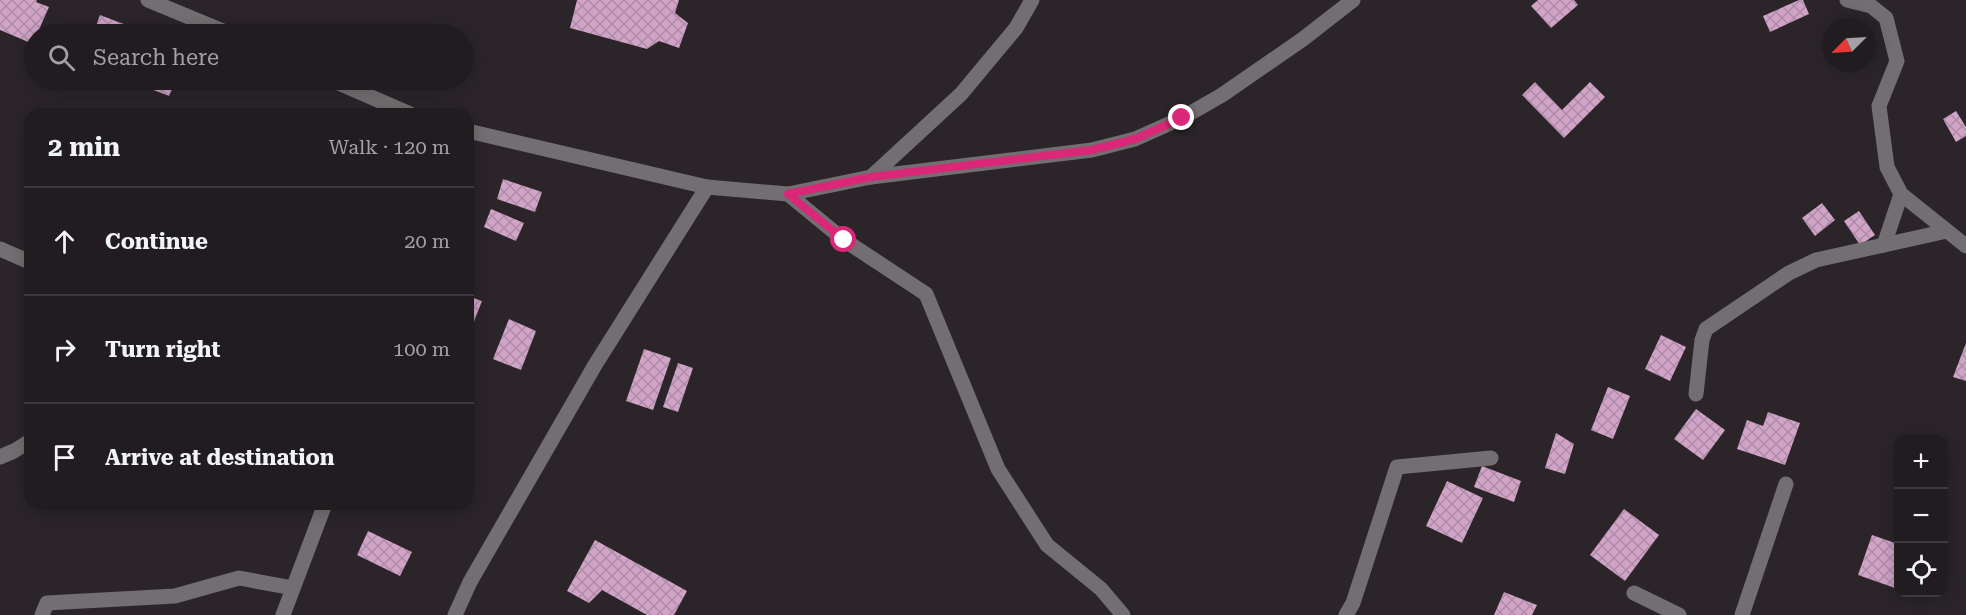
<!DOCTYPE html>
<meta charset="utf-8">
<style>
:root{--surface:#201c20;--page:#2d292d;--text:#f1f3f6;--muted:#a2a1a5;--line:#3d3a3e}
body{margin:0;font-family:"Roboto Serif",serif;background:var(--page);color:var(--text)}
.controls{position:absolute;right:18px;bottom:18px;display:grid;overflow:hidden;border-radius:12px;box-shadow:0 3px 15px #0003}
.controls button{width:54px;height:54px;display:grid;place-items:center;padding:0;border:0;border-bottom:2px solid var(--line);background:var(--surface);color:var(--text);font:30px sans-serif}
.compass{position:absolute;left:1822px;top:18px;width:54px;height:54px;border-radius:50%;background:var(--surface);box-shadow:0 3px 15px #0003;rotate:246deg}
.stop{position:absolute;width:18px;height:18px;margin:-14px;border:4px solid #db2777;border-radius:50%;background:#fff}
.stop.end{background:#db2777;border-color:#fff;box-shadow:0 2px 6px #0008}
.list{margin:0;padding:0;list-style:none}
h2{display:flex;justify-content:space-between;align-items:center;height:78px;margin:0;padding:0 24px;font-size:26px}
h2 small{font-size:20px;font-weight:400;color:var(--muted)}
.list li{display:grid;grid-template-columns:39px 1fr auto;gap:18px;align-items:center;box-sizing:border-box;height:108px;padding:0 24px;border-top:2px solid var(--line)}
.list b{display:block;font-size:22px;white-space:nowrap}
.list em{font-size:20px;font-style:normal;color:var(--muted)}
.icon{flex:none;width:33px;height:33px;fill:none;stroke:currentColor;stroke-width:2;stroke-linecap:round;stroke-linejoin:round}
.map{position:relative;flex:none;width:1966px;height:615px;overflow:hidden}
.search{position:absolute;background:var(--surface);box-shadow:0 3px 15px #0003;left:24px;top:24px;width:450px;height:66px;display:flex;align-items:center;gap:15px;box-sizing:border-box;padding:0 21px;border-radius:33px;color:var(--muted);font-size:22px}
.panel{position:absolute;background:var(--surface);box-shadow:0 3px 15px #0003;left:24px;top:108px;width:450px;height:402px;border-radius:18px}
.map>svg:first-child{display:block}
.building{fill:url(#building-cross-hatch)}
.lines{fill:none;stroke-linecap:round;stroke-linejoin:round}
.street{stroke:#726e71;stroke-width:15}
.route{stroke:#db2777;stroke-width:8}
</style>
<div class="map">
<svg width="1966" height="615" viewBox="0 0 1966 615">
<defs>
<pattern id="building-cross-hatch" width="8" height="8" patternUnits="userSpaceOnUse" patternTransform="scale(1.5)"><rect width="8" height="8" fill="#d0a3c7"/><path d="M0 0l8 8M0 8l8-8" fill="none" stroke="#ae8ca8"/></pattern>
</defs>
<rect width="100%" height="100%" fill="#2b252a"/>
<!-- building -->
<g class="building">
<polygon points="0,0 37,0 36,2 49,7 37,34 34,34 33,44 0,30"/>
<polygon points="577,0 679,0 675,13 688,23 679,48 659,41 647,49 570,28"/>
<polygon points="1538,0 1574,0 1578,5 1551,28 1531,6"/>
<polygon points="1799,0 1803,0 1809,14 1770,32 1763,16"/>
<polygon points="100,15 150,34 93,34"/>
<polygon points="128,80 176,80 169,96"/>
<polygon points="1535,82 1562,110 1590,82 1605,97 1564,138 1522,95"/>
<polygon points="1956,111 1966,127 1966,136 1956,142 1943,119"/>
<polygon points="503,179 542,192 535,212 497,199"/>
<polygon points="1822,203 1835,220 1815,236 1802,218"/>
<polygon points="491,209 524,223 516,241 484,227"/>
<polygon points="1859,211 1875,235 1860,245 1844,221"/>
<polygon points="468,296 482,301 468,337"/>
<polygon points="509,319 536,331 521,370 493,359"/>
<polygon points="1661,335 1686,347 1670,381 1645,369"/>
<polygon points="1966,343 1966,381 1953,377"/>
<polygon points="644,349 671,358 653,410 626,401"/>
<polygon points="678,363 693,368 678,412 663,407"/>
<polygon points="1608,387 1630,396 1613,439 1591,430"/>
<polygon points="1696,409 1725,430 1703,460 1674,439"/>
<polygon points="1768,412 1800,423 1785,465 1737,449 1747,420 1763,426"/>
<polygon points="1556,433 1574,444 1565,474 1545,468"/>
<polygon points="1482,466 1521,481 1514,502 1474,487"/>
<polygon points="1447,481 1483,498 1462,543 1426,526"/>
<polygon points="1624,509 1659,535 1625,581 1590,555"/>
<polygon points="368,531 412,552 400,576 357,555"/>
<polygon points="1872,535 1898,544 1898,589 1858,575"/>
<polygon points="595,540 687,591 674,615 647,615 602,590 589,603 567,591"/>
<polygon points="1504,592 1537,605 1532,615 1494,615"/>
</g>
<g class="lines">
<!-- street -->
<g class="street">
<polyline points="148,0 230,34"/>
<polyline points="1847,0 1871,6 1886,18 1897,61 1879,106 1887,167 1901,194 1966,246"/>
<polyline points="332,80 410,114"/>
<polyline points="468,131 707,187 788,194 871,177 961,94 1016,28 1032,0"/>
<polyline points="871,177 1092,150 1135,139 1182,118 1222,95 1303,39 1353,0"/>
<polyline points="788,194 844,240 926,294 998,469 1047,545 1101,589 1123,615"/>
<polyline points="1884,245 1901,194"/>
<polyline points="0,249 30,262"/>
<polyline points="1696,394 1702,340 1706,329 1789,273 1816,260 1947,231"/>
<polyline points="0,457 14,451 30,441"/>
<polyline points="1634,593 1679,615"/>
<polyline points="42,615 47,603 175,596 239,578 293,588"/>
<polyline points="283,615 325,504"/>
<polyline points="455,615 470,582 595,365 707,187"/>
<polyline points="1346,615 1353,603 1397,467 1491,458"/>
<polyline points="1742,615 1786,484"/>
</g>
</g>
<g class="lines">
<!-- route -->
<polyline class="route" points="844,240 788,194 871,177 1092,150 1135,139 1182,118"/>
</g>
</svg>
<div class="controls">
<button>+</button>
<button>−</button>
<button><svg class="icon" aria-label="locate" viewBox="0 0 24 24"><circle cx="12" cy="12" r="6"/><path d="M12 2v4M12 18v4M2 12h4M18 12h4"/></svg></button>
</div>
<svg class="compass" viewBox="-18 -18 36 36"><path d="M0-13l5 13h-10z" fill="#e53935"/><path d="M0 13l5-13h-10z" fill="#a2a1a5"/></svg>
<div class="stop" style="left:844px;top:240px"></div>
<div class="stop end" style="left:1182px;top:118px"></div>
<div class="search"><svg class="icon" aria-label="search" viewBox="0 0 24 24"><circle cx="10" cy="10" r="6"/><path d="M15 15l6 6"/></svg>Search here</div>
<section class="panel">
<h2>2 min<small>Walk · 120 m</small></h2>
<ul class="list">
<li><svg class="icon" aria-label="ahead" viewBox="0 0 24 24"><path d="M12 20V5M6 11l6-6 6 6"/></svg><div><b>Continue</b></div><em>20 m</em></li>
<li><svg class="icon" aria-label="right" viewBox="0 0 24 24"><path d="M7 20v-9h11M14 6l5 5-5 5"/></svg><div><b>Turn right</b></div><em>100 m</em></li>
<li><svg class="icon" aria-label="arrive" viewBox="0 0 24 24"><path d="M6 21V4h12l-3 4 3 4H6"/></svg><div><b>Arrive at destination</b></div></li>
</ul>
</section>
</div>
